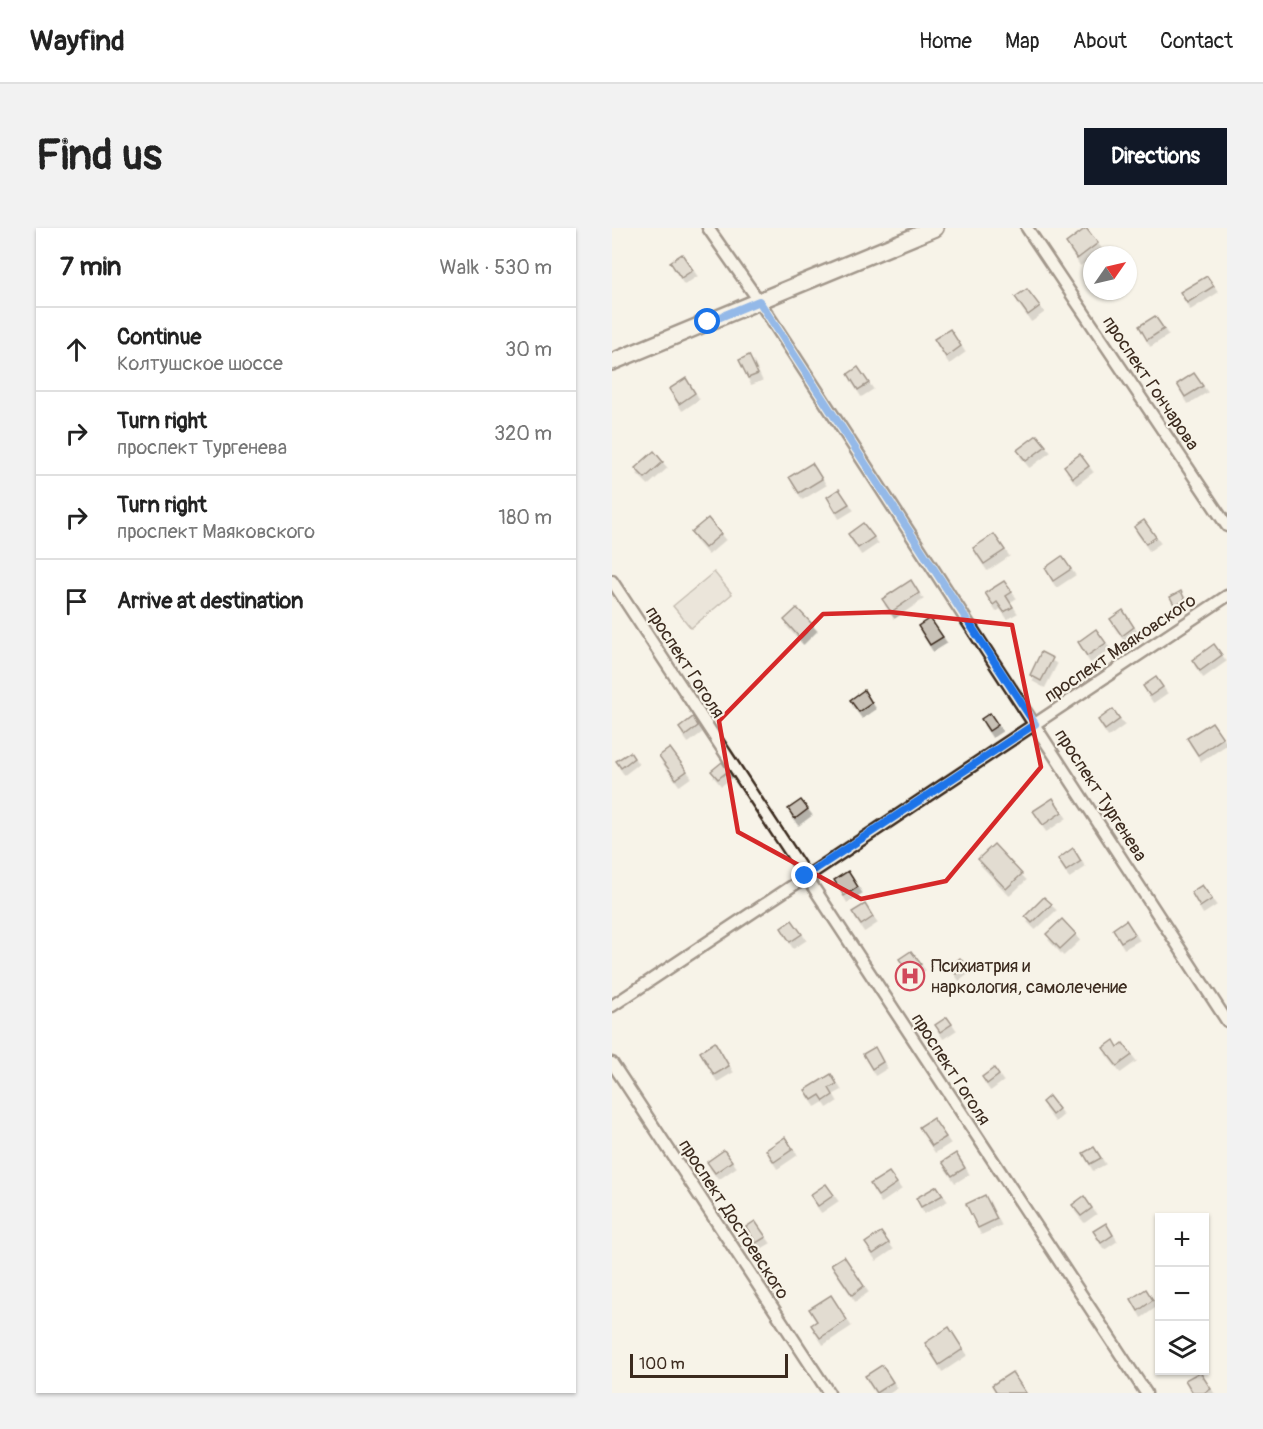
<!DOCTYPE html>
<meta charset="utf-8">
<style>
:root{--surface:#fff;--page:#f2f2f2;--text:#222;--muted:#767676;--line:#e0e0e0;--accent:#111827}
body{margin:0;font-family:Pangolin,sans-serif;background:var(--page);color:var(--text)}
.controls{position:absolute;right:18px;bottom:18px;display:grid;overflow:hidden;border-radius:0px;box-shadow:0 2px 4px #0004}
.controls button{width:54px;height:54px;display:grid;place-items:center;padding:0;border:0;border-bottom:2px solid var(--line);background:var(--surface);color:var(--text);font:30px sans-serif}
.compass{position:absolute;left:471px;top:18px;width:54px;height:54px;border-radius:50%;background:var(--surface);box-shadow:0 2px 4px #0004;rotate:56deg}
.scale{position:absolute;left:18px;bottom:15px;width:158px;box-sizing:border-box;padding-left:6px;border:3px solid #3b2a1e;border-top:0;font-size:16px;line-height:21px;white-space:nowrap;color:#3b2a1e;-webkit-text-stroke:4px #f7f3e8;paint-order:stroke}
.stop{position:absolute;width:18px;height:18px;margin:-14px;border:4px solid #1a73e8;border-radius:50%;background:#fff}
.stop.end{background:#1a73e8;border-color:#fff;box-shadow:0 2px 6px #0008}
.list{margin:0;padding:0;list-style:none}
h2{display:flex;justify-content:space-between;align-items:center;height:78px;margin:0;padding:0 24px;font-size:26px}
h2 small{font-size:20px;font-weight:400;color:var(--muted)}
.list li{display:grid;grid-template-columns:39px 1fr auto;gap:18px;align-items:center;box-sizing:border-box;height:84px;padding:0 24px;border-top:2px solid var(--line)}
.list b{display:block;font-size:22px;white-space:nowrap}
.list p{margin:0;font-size:20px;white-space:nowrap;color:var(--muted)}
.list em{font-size:20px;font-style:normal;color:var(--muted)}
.icon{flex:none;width:33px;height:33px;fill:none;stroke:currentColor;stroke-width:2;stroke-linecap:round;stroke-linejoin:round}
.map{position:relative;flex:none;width:615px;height:1165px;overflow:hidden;border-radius:0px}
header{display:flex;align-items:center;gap:36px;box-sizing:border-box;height:84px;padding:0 30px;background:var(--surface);border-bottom:2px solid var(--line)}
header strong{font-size:28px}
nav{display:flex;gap:33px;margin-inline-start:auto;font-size:21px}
.intro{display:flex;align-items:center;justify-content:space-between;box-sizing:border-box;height:144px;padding:0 36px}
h1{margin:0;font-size:42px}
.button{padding:15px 27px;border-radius:0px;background:var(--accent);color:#fff;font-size:21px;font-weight:700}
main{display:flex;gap:36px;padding:0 36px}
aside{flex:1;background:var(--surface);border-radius:0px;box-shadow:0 2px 4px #0004}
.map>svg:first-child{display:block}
.green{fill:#dbd6cb;stroke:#8b8074;stroke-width:1.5}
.building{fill:#c8c1b6;stroke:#3b2a1e;stroke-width:1.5;filter:url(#shadow)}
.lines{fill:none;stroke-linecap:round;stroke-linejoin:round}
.street-casing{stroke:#3b2a1e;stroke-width:15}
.secondary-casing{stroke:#3b2a1e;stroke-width:20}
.street{stroke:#f7f3e8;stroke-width:10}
.secondary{stroke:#f7f3e8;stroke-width:15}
.route{stroke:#1a73e8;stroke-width:8}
.marked{fill:none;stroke:#d62828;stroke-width:4.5;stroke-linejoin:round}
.labels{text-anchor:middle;stroke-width:4.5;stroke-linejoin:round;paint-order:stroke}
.street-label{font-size:18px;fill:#3b2a1e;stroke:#f7f3e8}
.poi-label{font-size:18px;fill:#3b2a1e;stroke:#f7f3e8;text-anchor:start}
</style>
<header>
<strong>Wayfind</strong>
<nav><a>Home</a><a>Map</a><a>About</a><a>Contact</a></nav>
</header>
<div class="intro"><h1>Find us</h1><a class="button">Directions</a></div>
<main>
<aside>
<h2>7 min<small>Walk · 530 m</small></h2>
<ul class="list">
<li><svg class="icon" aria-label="ahead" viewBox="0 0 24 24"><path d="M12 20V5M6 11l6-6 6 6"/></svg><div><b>Continue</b><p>Колтушское шоссе</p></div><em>30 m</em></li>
<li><svg class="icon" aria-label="right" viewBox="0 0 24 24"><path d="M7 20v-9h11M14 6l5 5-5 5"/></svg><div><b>Turn right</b><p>проспект Тургенева</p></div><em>320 m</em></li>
<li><svg class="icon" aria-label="right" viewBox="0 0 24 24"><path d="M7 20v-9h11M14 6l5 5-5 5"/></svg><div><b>Turn right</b><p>проспект Маяковского</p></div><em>180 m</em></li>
<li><svg class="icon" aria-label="arrive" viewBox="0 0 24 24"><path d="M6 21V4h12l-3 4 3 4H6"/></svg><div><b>Arrive at destination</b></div></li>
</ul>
</aside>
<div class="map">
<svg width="615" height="1165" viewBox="0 0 615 1165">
<defs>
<filter id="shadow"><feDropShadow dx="3.5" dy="6" stdDeviation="0" flood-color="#0004"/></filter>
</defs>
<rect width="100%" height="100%" fill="#f7f3e8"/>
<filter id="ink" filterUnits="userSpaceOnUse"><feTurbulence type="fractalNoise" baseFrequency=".0167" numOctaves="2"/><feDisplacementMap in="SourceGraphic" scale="12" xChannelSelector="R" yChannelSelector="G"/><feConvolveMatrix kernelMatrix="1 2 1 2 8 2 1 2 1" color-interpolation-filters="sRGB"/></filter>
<g filter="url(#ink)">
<!-- green -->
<polygon class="green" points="102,344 120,366 79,400 61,378"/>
<!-- building -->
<g class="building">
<polygon points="474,0 486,15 465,31 454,15"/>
<polygon points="70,26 81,42 69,50 58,34"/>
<polygon points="595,48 602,58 575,75 568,64"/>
<polygon points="415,61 428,78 416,87 403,69"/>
<polygon points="543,88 552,101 535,112 527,98"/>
<polygon points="338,101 349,118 334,129 322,111"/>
<polygon points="137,127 146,146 136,150 127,132"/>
<polygon points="246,139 257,155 246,162 236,146"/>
<polygon points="582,145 591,158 573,169 565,156"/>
<polygon points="74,150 83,165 67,176 57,161"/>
<polygon points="425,207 434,218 414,233 405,222"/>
<polygon points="42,223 51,234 33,250 23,240"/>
<polygon points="468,226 477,238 461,250 452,238"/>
<polygon points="200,235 210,251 187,265 177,249"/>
<polygon points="227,261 237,276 224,284 215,269"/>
<polygon points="96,290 109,306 93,320 79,304"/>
<polygon points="532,292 544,309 534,316 522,299"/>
<polygon points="251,295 262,309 246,320 236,306"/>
<polygon points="382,306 393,322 372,336 361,320"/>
<polygon points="450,328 459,341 441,353 433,340"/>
<polygon points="299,352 307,365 279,384 270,371"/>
<polygon points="392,353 400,364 394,368 401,379 392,384 385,374 381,377 373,365"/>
<polygon points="569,363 573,372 563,378 558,369"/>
<polygon points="185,380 201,397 188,410 172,392"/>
<polygon points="511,382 522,399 510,408 498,391"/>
<polygon points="318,390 331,409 318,417 306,398"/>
<polygon points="484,401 494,415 475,428 466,414"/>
<polygon points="602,416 610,427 588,443 580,432"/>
<polygon points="429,424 441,430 429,453 418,447"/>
<polygon points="544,449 551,459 538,468 531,458"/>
<polygon points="252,462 260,475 247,484 238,472"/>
<polygon points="501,481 508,491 493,502 486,492"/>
<polygon points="378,485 386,497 377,503 369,491"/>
<polygon points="81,489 86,498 73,508 67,500"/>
<polygon points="600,494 611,510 586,527 575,510"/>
<polygon points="58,520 75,543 64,551 47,528"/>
<polygon points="18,524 22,530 9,540 4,533"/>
<polygon points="110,534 116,543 106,551 99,543"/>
<polygon points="441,570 450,584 431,597 421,583"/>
<polygon points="189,572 196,581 183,591 176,581"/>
<polygon points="382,616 410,646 394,661 366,631"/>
<polygon points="461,620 469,633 454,643 446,631"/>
<polygon points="236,643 246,659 232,668 222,652"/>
<polygon points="590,657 600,671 588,679 579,664"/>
<polygon points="432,669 440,676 420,695 413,688"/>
<polygon points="253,676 261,689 249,697 240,684"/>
<polygon points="450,691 464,706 448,721 434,706"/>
<polygon points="180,692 190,706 178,714 169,700"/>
<polygon points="514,692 523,706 509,714 501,701"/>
<polygon points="299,723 309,736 297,745 287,731"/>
<polygon points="348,730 354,738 344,746 338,738"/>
<polygon points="335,789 340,796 328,804 323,797"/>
<polygon points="502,812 506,819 511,815 520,827 505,838 491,820"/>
<polygon points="103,814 117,838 102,847 88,824"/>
<polygon points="263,819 271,834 260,841 251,826"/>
<polygon points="382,840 387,847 375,856 370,849"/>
<polygon points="219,846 225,856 217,860 221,867 212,873 208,867 200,872 193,862"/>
<polygon points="437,868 447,881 440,887 430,874"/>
<polygon points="321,890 334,909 320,918 307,899"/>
<polygon points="173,909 181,921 162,934 154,922"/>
<polygon points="482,919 489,930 478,936 471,925"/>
<polygon points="112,922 120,933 103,945 95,934"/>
<polygon points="344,925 353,940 340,948 330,934"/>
<polygon points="277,944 285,955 266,968 258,956"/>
<polygon points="214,956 222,967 206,978 198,967"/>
<polygon points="325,958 331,967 309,979 304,970"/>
<polygon points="373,967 385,991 366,1000 354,976"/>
<polygon points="472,968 480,980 469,988 460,977"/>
<polygon points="143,993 154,1009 144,1015 134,999"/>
<polygon points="494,995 501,1007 489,1015 481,1003"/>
<polygon points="269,1004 277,1015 261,1026 253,1015"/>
<polygon points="232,1028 252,1058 240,1067 219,1036"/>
<polygon points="534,1061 541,1072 526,1083 519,1071"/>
<polygon points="219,1067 235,1092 208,1110 199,1097 205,1093 197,1081"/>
<polygon points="337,1099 351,1121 327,1137 313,1115"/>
<polygon points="270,1137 281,1154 264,1165 253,1148"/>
<polygon points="400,1144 414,1165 385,1165 380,1157"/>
<polygon points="588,1144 599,1161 592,1165 581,1165 573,1152"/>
</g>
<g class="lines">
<!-- street casing -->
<g class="street-casing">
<g id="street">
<polyline points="96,0 147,73 615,793"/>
<polyline points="415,0 615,298"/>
<polyline points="0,353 534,1165"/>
<polyline points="0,778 615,368"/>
<polyline points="0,835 217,1165"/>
</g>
</g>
<!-- secondary casing -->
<g class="secondary-casing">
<polyline id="secondary" points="0,134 323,0"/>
</g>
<!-- street -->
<use href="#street" class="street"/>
<!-- secondary -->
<use href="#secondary" class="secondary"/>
</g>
</g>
<g class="lines" filter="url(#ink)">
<!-- route -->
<polyline class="route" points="96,94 147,73 423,496 193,648"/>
</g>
<!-- marked area -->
<path d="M0 0H615V1165H0ZM278,384L400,397L429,539L334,653L249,671L126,604L107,493L211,386Z" fill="#f7f3e8" fill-opacity=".55" fill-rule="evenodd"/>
<path class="marked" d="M278,384L400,397L429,539L334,653L249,671L126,604L107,493L211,386Z"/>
<!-- icons -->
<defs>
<g id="hospital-ring" transform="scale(1.5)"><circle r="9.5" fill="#f7f3e8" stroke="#d1495b" stroke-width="1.5"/><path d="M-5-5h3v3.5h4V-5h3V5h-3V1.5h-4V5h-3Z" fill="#d1495b"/></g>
</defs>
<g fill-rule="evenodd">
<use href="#hospital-ring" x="298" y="748"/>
</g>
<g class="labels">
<!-- street labels -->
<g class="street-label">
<text transform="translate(539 155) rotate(56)" y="6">проспект Гончарова</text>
<text transform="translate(508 420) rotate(-34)" y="6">проспект Маяковского</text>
<text transform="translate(73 434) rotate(57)" y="6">проспект Гоголя</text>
<text transform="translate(489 567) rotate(57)" y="6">проспект Тургенева</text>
<text transform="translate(339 841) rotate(57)" y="6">проспект Гоголя</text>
<text transform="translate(122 991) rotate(57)" y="6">проспект Достоевского</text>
</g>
<!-- poi labels -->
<g class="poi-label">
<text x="319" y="744">Психиатрия и<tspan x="319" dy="21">наркология, самолечение</tspan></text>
</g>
</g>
</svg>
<div class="controls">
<button>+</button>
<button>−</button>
<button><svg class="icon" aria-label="layers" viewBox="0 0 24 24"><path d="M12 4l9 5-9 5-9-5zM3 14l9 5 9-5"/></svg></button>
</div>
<svg class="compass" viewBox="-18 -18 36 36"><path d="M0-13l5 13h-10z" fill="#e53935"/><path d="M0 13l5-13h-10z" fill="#767676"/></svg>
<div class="scale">100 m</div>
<div class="stop" style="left:96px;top:94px"></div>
<div class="stop end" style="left:193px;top:648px"></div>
</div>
</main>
